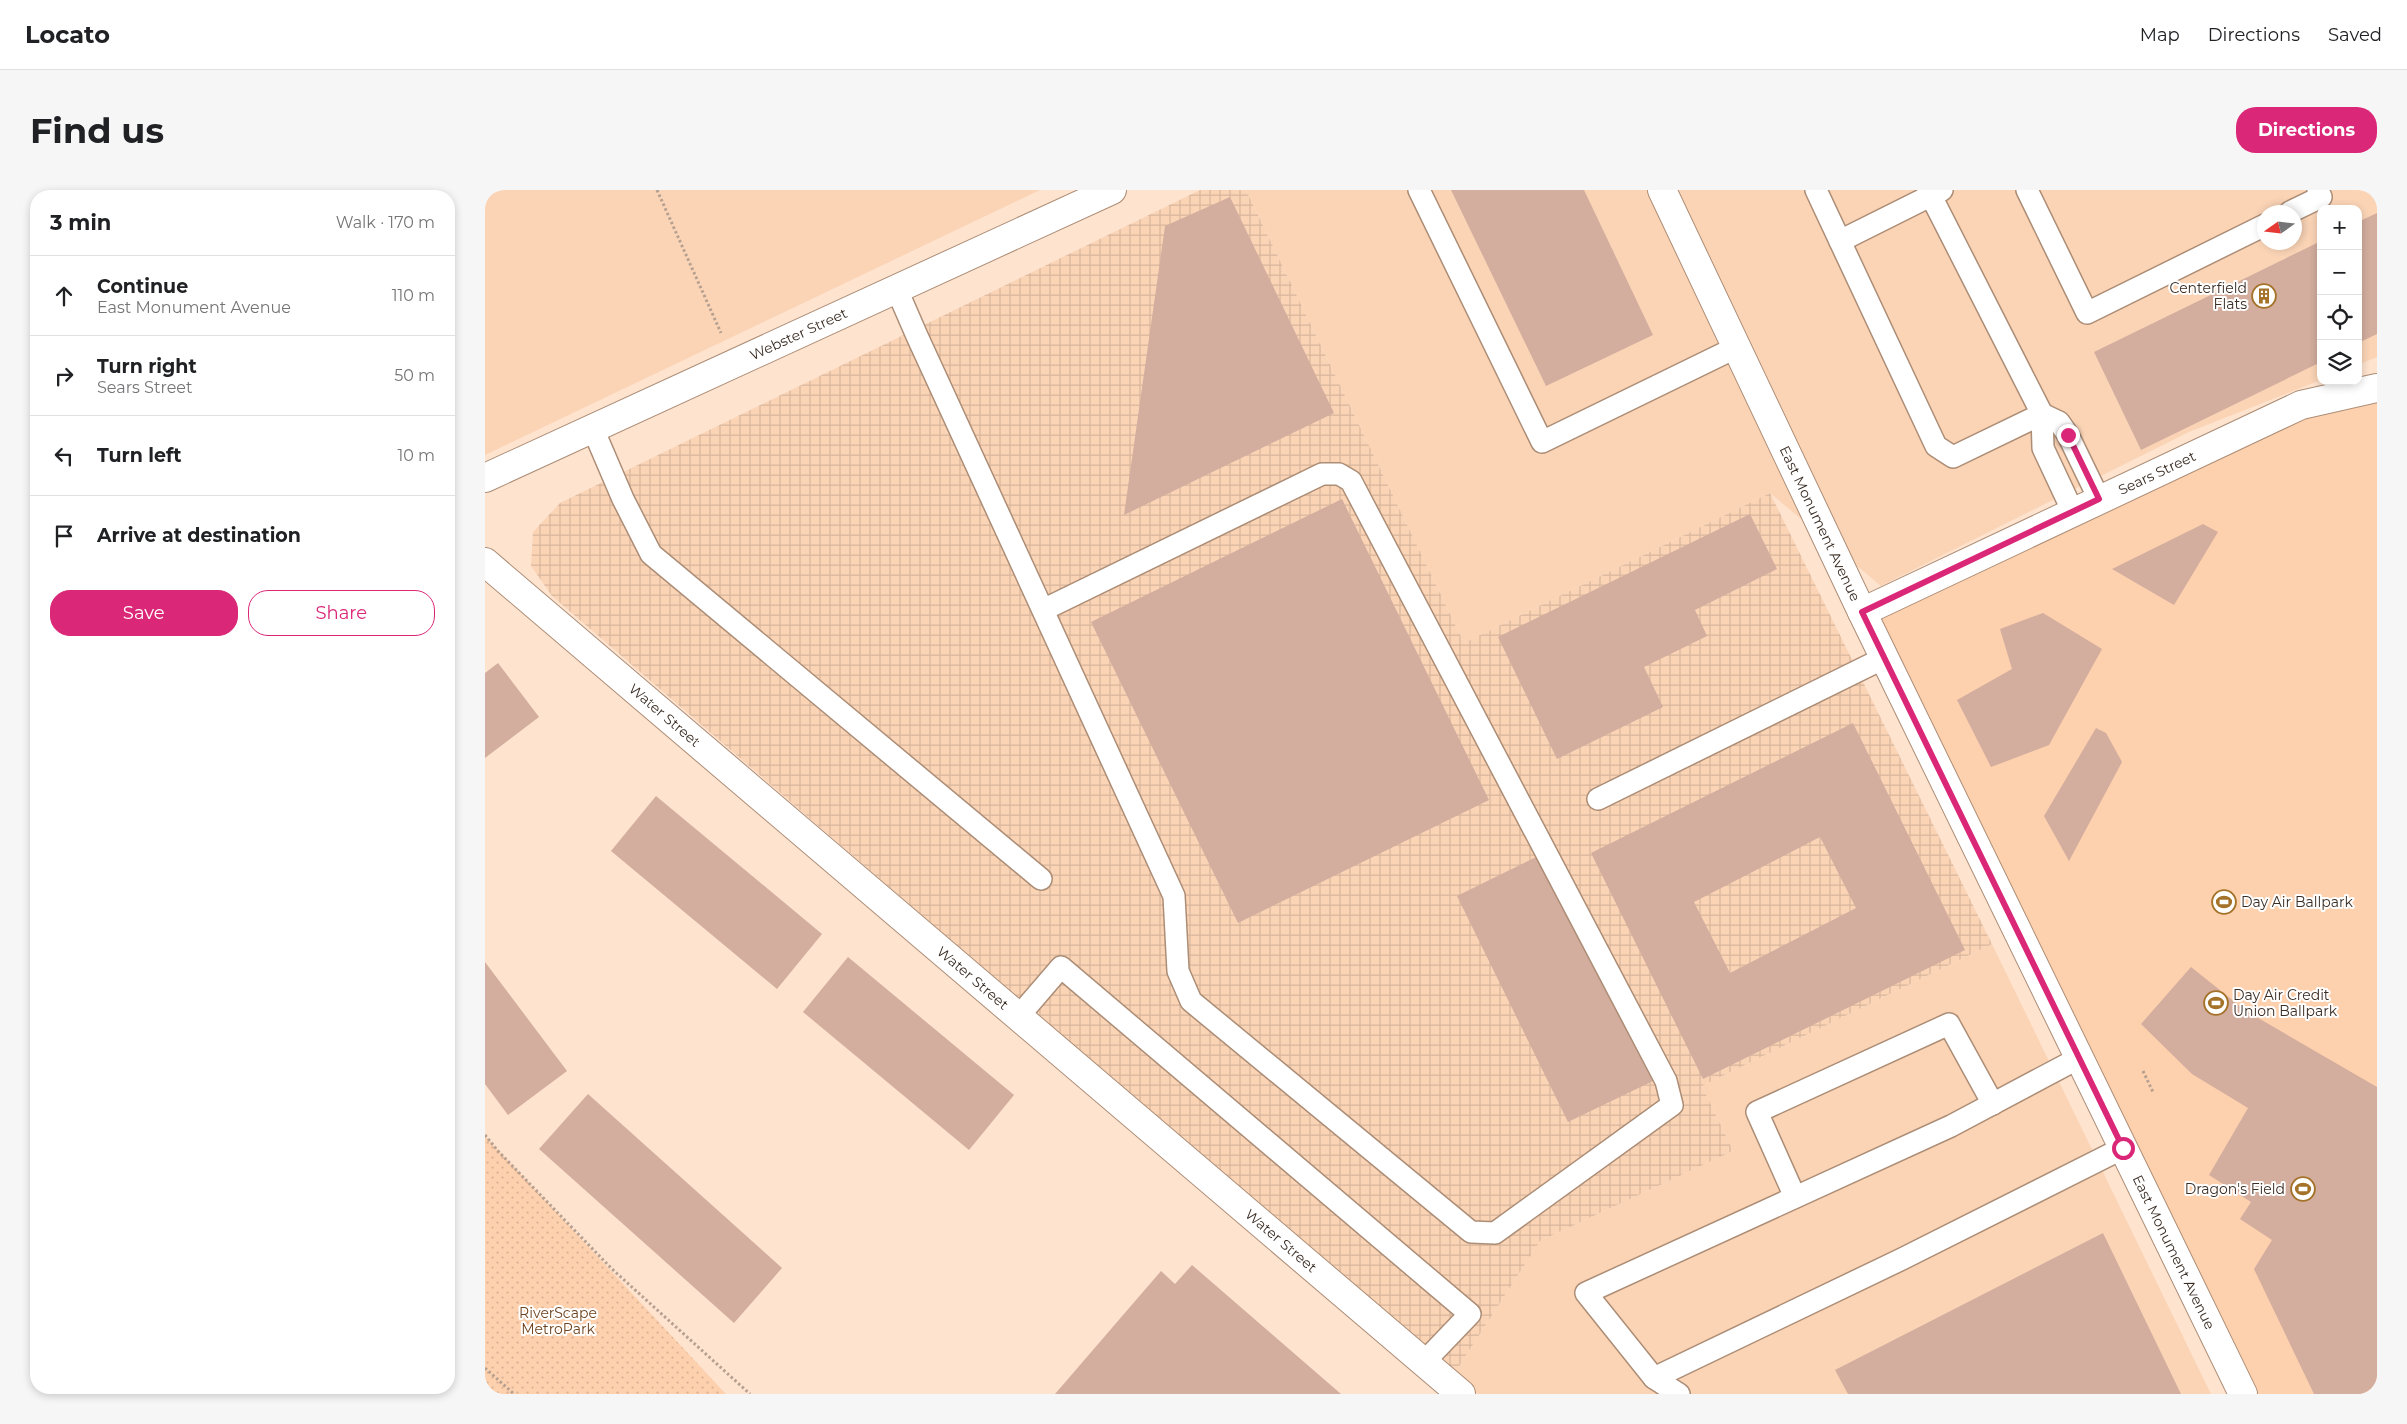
<!DOCTYPE html>
<meta charset="utf-8">
<style>
:root{--surface:#fff;--page:#f6f6f6;--text:#202124;--muted:#757577;--line:#e0e0e0;--accent:#db2777}
body{margin:0;font-family:Montserrat,sans-serif;background:var(--page);color:var(--text)}
.controls{position:absolute;right:15px;top:15px;display:grid;overflow:hidden;border-radius:10px;box-shadow:0 2px 8px #0003}
.controls button{width:45px;height:45px;display:grid;place-items:center;padding:0;border:0;border-bottom:1px solid var(--line);background:var(--surface);color:var(--text);font:25px sans-serif}
.compass{position:absolute;left:1772px;top:15px;width:45px;height:45px;border-radius:50%;background:var(--surface);box-shadow:0 2px 8px #0003;rotate:256deg}
.stop{position:absolute;width:15px;height:15px;margin:-11px;border:4px solid #db2777;border-radius:50%;background:#fff}
.stop.end{background:#db2777;border-color:#fff;box-shadow:0 1px 5px #0008}
.list{margin:0;padding:0;list-style:none}
h2{display:flex;justify-content:space-between;align-items:center;height:65px;margin:0;padding:0 20px;font-size:21px}
h2 small{font-size:16px;font-weight:400;color:var(--muted)}
.list li{display:grid;grid-template-columns:32px 1fr auto;gap:15px;align-items:center;box-sizing:border-box;height:80px;padding:0 20px;border-top:1px solid var(--line)}
.list b{display:block;font-size:19px;white-space:nowrap}
.list p{margin:0;font-size:16px;white-space:nowrap;color:var(--muted)}
.list em{font-size:16px;font-style:normal;color:var(--muted)}
.actions{display:flex;gap:10px;padding:15px 20px}
.actions a{flex:1;padding:11px 0;border:1px solid var(--accent);border-radius:20px;text-align:center;font-size:18px;color:var(--accent)}
.actions .main{background:var(--accent);color:#fff}
.icon{flex:none;width:28px;height:28px;fill:none;stroke:currentColor;stroke-width:2;stroke-linecap:round;stroke-linejoin:round}
.map{position:relative;flex:none;width:1892px;height:1204px;overflow:hidden;border-radius:20px}
header{display:flex;align-items:center;gap:30px;box-sizing:border-box;height:70px;padding:0 25px;background:var(--surface);border-bottom:1px solid var(--line)}
header strong{font-size:24px}
nav{display:flex;gap:28px;margin-inline-start:auto;font-size:18px}
.intro{display:flex;align-items:center;justify-content:space-between;box-sizing:border-box;height:120px;padding:0 30px}
h1{margin:0;font-size:35px}
.button{padding:12px 22px;border-radius:20px;background:var(--accent);color:#fff;font-size:18px;font-weight:700}
main{display:flex;gap:30px;padding:0 30px}
aside{flex:1;background:var(--surface);border-radius:20px;box-shadow:0 2px 8px #0003}
.map>svg:first-child{display:block}
.built{fill:#fbd4b6;fill-rule:evenodd}
.industrial{fill:url(#industrial-grid)}
.grass{fill:#fdd0ae}
.park{fill:url(#park-dots)}
.building{fill:#d3ad9e;fill-rule:evenodd}
.lines{fill:none;stroke-linecap:round;stroke-linejoin:round}
.lane-casing{stroke:#ac8d76;stroke-width:24}
.street-casing{stroke:#ac8d76;stroke-width:30}
.secondary-casing{stroke:#ac8d76;stroke-width:30}
.path{stroke:#b6a090;stroke-width:3;stroke-dasharray:2.5 2.5;stroke-linecap:butt}
.lane{stroke:#fff;stroke-width:21}
.street{stroke:#fff;stroke-width:28}
.secondary{stroke:#fff;stroke-width:28}
.route{stroke:#db2777;stroke-width:6}
.labels{text-anchor:middle;stroke-width:4;stroke-linejoin:round;paint-order:stroke}
.poi-label{font-size:14px;fill:#3a2d24;stroke:#fff;text-anchor:end}
.street-label{font-size:14px;fill:#3a2d24;stroke:#fff}
.park-label{font-size:14px;fill:#6e431f;stroke:#fff}
</style>
<header>
<strong>Locato</strong>
<nav><a>Map</a><a>Directions</a><a>Saved</a></nav>
</header>
<div class="intro"><h1>Find us</h1><a class="button">Directions</a></div>
<main>
<aside>
<h2>3 min<small>Walk · 170 m</small></h2>
<ul class="list">
<li><svg class="icon" aria-label="ahead" viewBox="0 0 24 24"><path d="M12 20V5M6 11l6-6 6 6"/></svg><div><b>Continue</b><p>East Monument Avenue</p></div><em>110 m</em></li>
<li><svg class="icon" aria-label="right" viewBox="0 0 24 24"><path d="M7 20v-9h11M14 6l5 5-5 5"/></svg><div><b>Turn right</b><p>Sears Street</p></div><em>50 m</em></li>
<li><svg class="icon" aria-label="left" viewBox="0 0 24 24"><path d="M17 20v-9H6M10 6l-5 5 5 5"/></svg><div><b>Turn left</b></div><em>10 m</em></li>
<li><svg class="icon" aria-label="arrive" viewBox="0 0 24 24"><path d="M6 21V4h12l-3 4 3 4H6"/></svg><div><b>Arrive at destination</b></div></li>
</ul>
<div class="actions"><a class="main">Save</a><a>Share</a></div>
</aside>
<div class="map">
<svg width="1892" height="1204" viewBox="0 0 1892 1204">
<defs>
<pattern id="industrial-grid" width="8" height="8" patternUnits="userSpaceOnUse" patternTransform="scale(1.25)"><rect width="8" height="8" fill="#fbd4b6"/><path d="M0 4h8M4 0v8" fill="none" stroke="#d8b69c"/></pattern>
<pattern id="park-dots" width="8" height="8" patternUnits="userSpaceOnUse" patternTransform="scale(1.25)"><rect width="8" height="8" fill="#fdd0ae"/><path d="M2 2h.1M6 6h.1" fill="none" stroke="#dab396" stroke-width="1.8" stroke-linecap="round"/></pattern>
</defs>
<rect width="100%" height="100%" fill="#fee3cf"/>
<!-- built -->
<g class="built">
<polygon points="0,0 555,0 0,265"/>
<path d="M761,0H1892V167L1873,175V19H1836V190L1704,242L1396,396L1285,303L979,453ZM1780,22H1810V52H1780Z"/>
<polygon points="1507,754 1726,1204 993,1204 969,1184 1055,1051 1248,961 1217,896"/>
</g>
<!-- industrial -->
<polygon class="industrial" points="715,0 761,0 979,453 1285,303 1507,754 1217,896 1248,961 1055,1051 969,1184 67,406 46,376 48,342 75,313"/>
<!-- grass -->
<polygon class="grass" points="1892,198 1892,1204 1765,1204 1377,422 1614,309"/>
<!-- park -->
<polygon class="park" points="0,946 241,1204 0,1204"/>
<!-- building -->
<g class="building">
<polygon points="966,0 1099,0 1168,145 1061,196"/>
<polygon points="745,7 849,223 639,325 680,36"/>
<polygon points="1892,23 1892,144 1873,153 1873,32"/>
<polygon points="1836,51 1836,172 1656,260 1609,162"/>
<polygon points="857,309 1004,610 753,733 606,432"/>
<polygon points="1265,324 1292,379 1210,420 1222,446 1159,477 1178,517 1072,569 1013,447"/>
<polygon points="1718,334 1733,342 1689,415 1627,379"/>
<polygon points="1558,423 1617,459 1564,555 1506,577 1472,510 1527,479 1515,439"/>
<polygon points="13,473 54,527 0,568 0,483"/>
<path d="M1368,533L1480,760L1218,889L1106,663ZM1335,647L1371,718L1245,783L1209,712Z"/>
<polygon points="1611,538 1621,543 1637,572 1584,671 1559,626"/>
<polygon points="171,606 337,744 292,799 126,661"/>
<polygon points="1057,664 1168,891 1083,932 972,706"/>
<polygon points="363,767 529,905 484,960 318,822"/>
<polygon points="0,772 82,881 23,925 0,894"/>
<polygon points="1706,777 1761,821 1892,897 1892,1204 1829,1204 1769,1079 1787,1050 1755,1029 1766,1012 1724,985 1763,918 1707,884 1656,834"/>
<polygon points="103,904 297,1078 249,1133 54,959"/>
<polygon points="1618,1043 1696,1204 1363,1204 1350,1180"/>
<polygon points="707,1075 856,1204 570,1204 676,1081 690,1094"/>
</g>
<g class="lines">
<!-- lane casing -->
<g class="lane-casing">
<g id="lane">
<polyline points="934,0 1057,252 1252,157"/>
<polyline points="1331,0 1451,256 1468,267 1557,224"/>
<polyline points="1443,0 1557,224 1558,258 1588,322"/>
<polyline points="1542,0 1602,123 1780,35"/>
<polyline points="1805,22 1836,7 1833,0"/>
<polyline points="1355,51 1457,0"/>
<polyline points="412,100 432,146 689,706 693,781 706,811 986,1042 1010,1043 1187,915 1181,891 866,291 854,284 837,284 558,420"/>
<polyline points="1557,224 1574,232 1583,245 1614,309"/>
<polyline points="108,239 138,309 166,364 556,689"/>
<polyline points="1113,609 1399,468"/>
<polyline points="533,827 576,777 985,1124 939,1172"/>
<polyline points="1594,868 1466,936 1101,1103 1169,1188 1417,1069 1638,958"/>
<polyline points="1310,1007 1272,922 1464,834 1508,914"/>
<polyline points="1169,1188 1194,1204"/>
</g>
</g>
<!-- street casing -->
<g class="street-casing">
<g id="street">
<path id="s1" d="M0,372L976,1204"/>
<path id="s2" d="M1377,422L1816,215L1892,198"/>
</g>
</g>
<!-- secondary casing -->
<g class="secondary-casing">
<g id="secondary">
<path id="s3" d="M1177,0L1377,422L1758,1204"/>
<path id="s4" d="M0,288L627,0"/>
</g>
</g>
<!-- path -->
<g class="path">
<polyline points="172,0 236,143"/>
<polyline points="1658,881 1668,902"/>
<polyline points="0,945 13,961 127,1079 265,1204"/>
<polyline points="0,1178 29,1204"/>
</g>
<!-- lane -->
<use href="#lane" class="lane"/>
<!-- street -->
<use href="#street" class="street"/>
<!-- secondary -->
<use href="#secondary" class="secondary"/>
</g>
<g class="lines">
<!-- route -->
<polyline class="route" points="1583,245 1614,309 1377,422 1638,958"/>
</g>
<!-- icons -->
<defs>
<g id="building-ring" transform="scale(1.25)"><circle r="9.5" fill="#fff" stroke="#a47228" stroke-width="1.5"/><path d="M-4-6H4V6H1V3H-1V6H-4ZM-2.5-4.3h1.7v1.8h-1.7ZM.8-4.3h1.7v1.8H.8ZM-2.5-1h1.7V.8h-1.7ZM.8-1h1.7V.8H.8Z" fill="#a47228"/></g>
<g id="stadium-ring" transform="scale(1.25)"><circle r="9.5" fill="#fff" stroke="#a47228" stroke-width="1.5"/><path d="M0-5a6.5 5 0 1 0 0 10a6.5 5 0 1 0 0-10ZM-3.5-1.8h7v3.6h-7Z" fill="#a47228"/></g>
</defs>
<g fill-rule="evenodd">
<use href="#building-ring" x="1779" y="106"/>
<use href="#stadium-ring" x="1739" y="712"/>
<use href="#stadium-ring" x="1731" y="813"/>
<use href="#stadium-ring" x="1818" y="999"/>
</g>
<g class="labels">
<!-- poi labels -->
<g class="poi-label">
<text x="1762" y="103">Centerfield<tspan x="1762" dy="16">Flats</tspan></text>
<text x="1756" y="717" text-anchor="start">Day Air Ballpark</text>
<text x="1748" y="810" text-anchor="start">Day Air Credit<tspan x="1748" dy="16">Union Ballpark</tspan></text>
<text x="1800" y="1004">Dragon's Field</text>
</g>
<!-- street labels -->
<g class="street-label">
<text dy="5" stroke="none"><textPath href="#s4" startOffset="345">Webster Street</textPath></text>
<text dy="5" stroke="none"><textPath href="#s2" startOffset="326">Sears Street</textPath></text>
<text dy="5" stroke="none"><textPath href="#s3" startOffset="369">East Monument Avenue</textPath></text>
<text dy="5" stroke="none"><textPath href="#s1" startOffset="236">Water Street</textPath></text>
<text dy="5" stroke="none"><textPath href="#s1" startOffset="641">Water Street</textPath></text>
<text dy="5" stroke="none"><textPath href="#s1" startOffset="1046">Water Street</textPath></text>
<text dy="5" stroke="none"><textPath href="#s3" startOffset="1179">East Monument Avenue</textPath></text>
</g>
<!-- park labels -->
<g class="park-label">
<text x="73" y="1128">RiverScape<tspan x="73" dy="16">MetroPark</tspan></text>
</g>
</g>
</svg>
<div class="controls">
<button>+</button>
<button>−</button>
<button><svg class="icon" aria-label="locate" viewBox="0 0 24 24"><circle cx="12" cy="12" r="6"/><path d="M12 2v4M12 18v4M2 12h4M18 12h4"/></svg></button>
<button><svg class="icon" aria-label="layers" viewBox="0 0 24 24"><path d="M12 4l9 5-9 5-9-5zM3 14l9 5 9-5"/></svg></button>
</div>
<svg class="compass" viewBox="-18 -18 36 36"><path d="M0-13l5 13h-10z" fill="#e53935"/><path d="M0 13l5-13h-10z" fill="#757577"/></svg>
<div class="stop" style="left:1638px;top:958px"></div>
<div class="stop end" style="left:1583px;top:245px"></div>
</div>
</main>
